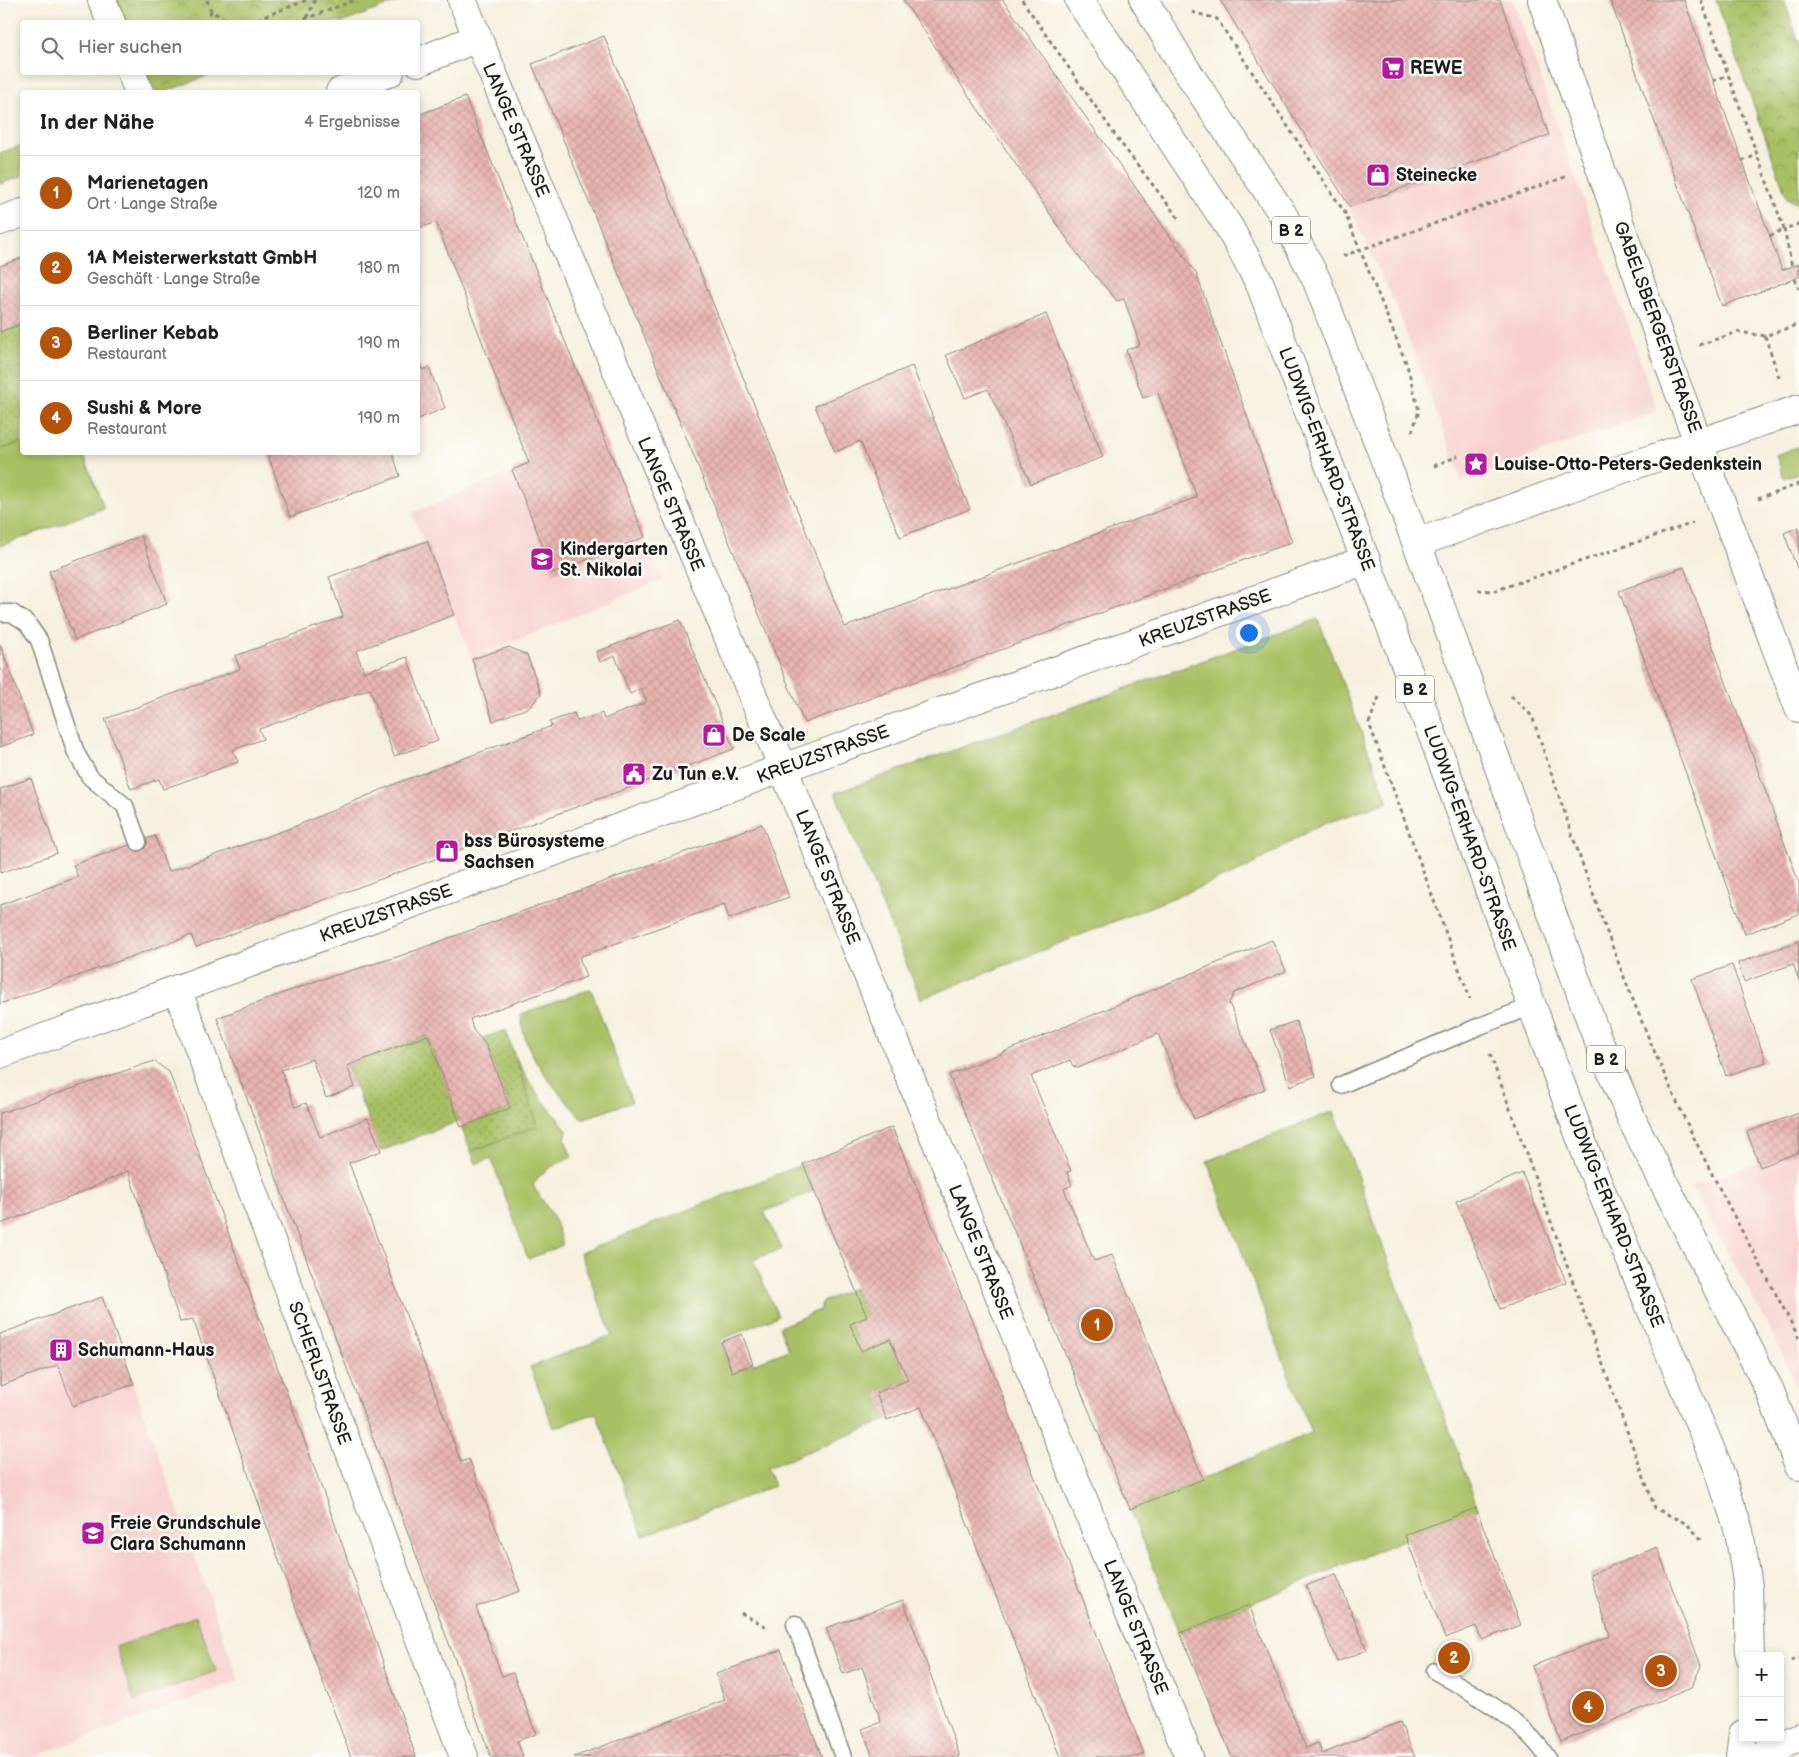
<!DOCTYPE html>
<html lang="de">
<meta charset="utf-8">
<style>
:root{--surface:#fff;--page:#f2f2f2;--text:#202124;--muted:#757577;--line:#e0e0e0;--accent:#b45309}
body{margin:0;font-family:"Balsamiq Sans",sans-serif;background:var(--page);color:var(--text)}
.controls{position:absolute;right:15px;bottom:15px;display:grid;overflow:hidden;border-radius:5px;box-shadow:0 2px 8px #0003}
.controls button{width:45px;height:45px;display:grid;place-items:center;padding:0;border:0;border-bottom:1px solid var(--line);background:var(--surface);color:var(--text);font:25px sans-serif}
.you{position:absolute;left:1248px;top:632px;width:18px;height:18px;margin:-12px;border:4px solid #fff;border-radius:50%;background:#1a73e8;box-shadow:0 0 0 8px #1a73e833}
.badge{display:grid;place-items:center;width:32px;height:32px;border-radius:50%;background:var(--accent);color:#fff;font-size:16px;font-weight:700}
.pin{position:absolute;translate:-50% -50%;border:2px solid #fff;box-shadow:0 1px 5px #0006}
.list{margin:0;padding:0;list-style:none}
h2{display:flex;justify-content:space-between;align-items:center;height:65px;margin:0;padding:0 20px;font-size:21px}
h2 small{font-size:16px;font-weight:400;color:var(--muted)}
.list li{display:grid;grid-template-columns:32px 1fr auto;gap:15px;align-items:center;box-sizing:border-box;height:75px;padding:0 20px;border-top:1px solid var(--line)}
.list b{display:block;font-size:19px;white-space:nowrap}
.list p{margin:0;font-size:16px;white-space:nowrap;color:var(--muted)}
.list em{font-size:16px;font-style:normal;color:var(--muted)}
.icon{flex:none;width:28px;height:28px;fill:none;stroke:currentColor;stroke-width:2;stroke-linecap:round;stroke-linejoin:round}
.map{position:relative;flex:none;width:1799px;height:1757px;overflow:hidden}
.search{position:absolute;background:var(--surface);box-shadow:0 2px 8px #0003;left:20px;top:20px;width:400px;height:55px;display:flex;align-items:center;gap:12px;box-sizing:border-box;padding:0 18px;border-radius:5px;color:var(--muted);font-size:19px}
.panel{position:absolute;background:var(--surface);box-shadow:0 2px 8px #0003;left:20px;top:90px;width:400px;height:365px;border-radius:5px}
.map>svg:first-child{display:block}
.built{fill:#f7d0ce}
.grass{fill:#a9bf64;stroke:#626e40}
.park{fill:url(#park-crowns);stroke:#626e40}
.garden{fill:url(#garden-dots);stroke:#626e40}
.building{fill:url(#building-cross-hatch)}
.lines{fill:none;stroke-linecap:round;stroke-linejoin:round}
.lane-casing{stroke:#88867d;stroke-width:19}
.street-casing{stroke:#88867d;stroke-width:30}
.secondary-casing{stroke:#88867d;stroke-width:30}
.primary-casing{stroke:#88867d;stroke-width:30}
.path{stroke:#88867d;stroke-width:3;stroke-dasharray:4 4;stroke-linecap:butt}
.lane{stroke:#fff;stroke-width:16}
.street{stroke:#fff;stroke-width:28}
.secondary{stroke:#fff;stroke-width:28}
.primary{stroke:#fff;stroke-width:28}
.labels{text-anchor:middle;stroke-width:5;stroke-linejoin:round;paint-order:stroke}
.shield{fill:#fdfcf7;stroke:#605f5e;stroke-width:1}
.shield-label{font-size:16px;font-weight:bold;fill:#1c1c1c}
.poi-label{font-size:18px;font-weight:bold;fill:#1c1c1c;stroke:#fdfcf7;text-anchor:start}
.street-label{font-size:18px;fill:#1c1c1c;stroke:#fdfcf7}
</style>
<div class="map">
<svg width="1799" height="1757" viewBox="0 0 1799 1757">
<defs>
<pattern id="park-crowns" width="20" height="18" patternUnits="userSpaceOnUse" patternTransform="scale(1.25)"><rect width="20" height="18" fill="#a9bf64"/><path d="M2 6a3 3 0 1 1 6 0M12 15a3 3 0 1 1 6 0" fill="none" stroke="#899a52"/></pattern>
<pattern id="garden-dots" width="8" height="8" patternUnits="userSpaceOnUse" patternTransform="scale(1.25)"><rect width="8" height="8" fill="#a9bf64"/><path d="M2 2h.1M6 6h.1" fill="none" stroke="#899a52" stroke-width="1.8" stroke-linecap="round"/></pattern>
<pattern id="building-cross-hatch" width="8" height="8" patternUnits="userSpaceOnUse" patternTransform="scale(1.25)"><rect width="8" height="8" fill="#e9b5b1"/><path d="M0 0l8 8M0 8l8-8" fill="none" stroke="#c79b98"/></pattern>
</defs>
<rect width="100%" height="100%" fill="#fdfcf7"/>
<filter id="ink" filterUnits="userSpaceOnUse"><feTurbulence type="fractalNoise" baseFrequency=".02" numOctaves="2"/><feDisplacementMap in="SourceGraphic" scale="10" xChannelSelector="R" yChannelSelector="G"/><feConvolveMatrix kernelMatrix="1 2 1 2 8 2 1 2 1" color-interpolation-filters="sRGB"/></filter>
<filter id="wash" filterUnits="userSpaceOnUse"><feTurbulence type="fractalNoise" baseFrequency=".0096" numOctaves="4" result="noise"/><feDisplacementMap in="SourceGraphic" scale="20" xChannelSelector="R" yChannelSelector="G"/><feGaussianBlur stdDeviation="1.12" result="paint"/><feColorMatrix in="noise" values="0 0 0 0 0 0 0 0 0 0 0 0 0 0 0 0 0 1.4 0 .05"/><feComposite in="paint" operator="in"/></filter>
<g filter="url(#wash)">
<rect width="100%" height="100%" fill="#f5f0de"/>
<!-- built -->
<g class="built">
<polygon points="1218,0 1513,0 1658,411 1462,481 1396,306 1352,213"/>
<polygon points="603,435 662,580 472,659 412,513"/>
<polygon points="1799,1149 1799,1393 1779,1346 1691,1186"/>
<polygon points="102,1297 239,1681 33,1757 0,1757 0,1334"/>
</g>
<!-- grass -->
<g class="grass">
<polygon points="22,145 22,176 0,184 0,153"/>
<polygon points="22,442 22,452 83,453 104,508 0,546 0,450"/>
<polygon points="1799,446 1799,473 1784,478 1776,455"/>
<polygon points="1318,619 1388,802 1320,825 1245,869 921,999 835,793"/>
<path d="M591,989L632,1102L582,1119C562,1096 537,1070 526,1041C523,1033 522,1023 521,1014Z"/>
<path d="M515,1056L533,1088L567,1130L565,1140L572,1157C558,1163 539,1171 533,1186L553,1216L563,1245L528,1259L491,1158L476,1164L471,1151L538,1126Z"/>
<polygon points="1334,1111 1478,1509 1180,1633 1130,1509 1311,1433 1207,1161"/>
<polygon points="803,1164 814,1191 764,1212 782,1249 753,1260 778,1316 720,1340 732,1372 789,1350 779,1327 820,1310 822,1302 854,1288 867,1317 850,1324 861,1350 890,1339 908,1380 876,1393 887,1420 767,1468 774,1486 643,1536 596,1413 554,1428 530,1367 612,1335 580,1253"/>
<polygon points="196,1616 216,1671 134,1701 116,1647"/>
</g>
<!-- park -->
<g class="park">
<polygon points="117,0 402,0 344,22 126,22"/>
<polygon points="1716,0 1784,0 1799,42 1799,205 1787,198"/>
<polygon points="146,73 215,73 164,92 155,92"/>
</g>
<!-- garden -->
<g class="garden">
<polygon points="22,324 22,442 0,450 0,332"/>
<polygon points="506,1030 538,1126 471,1151 461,1127 510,1108 483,1038"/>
<polygon points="428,1035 459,1121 381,1151 347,1066"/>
</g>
<g id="blocks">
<!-- building -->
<g class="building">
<polygon points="903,0 1003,0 1196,273 1292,542 804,723 532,64 604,36 845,627 1197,497 1158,393 1143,398 1126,350 1140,345 1124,299 1117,301 1081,259"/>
<polygon points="1220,0 1500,0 1549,135 1350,207"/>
<polygon points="1610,0 1684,0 1782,270 1799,264 1799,277 1722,306"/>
<polygon points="465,97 645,537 554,573 512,470 529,463 436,222 418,229 418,115"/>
<polygon points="22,258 22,324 0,332 0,266"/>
<polygon points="1046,314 1103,457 1031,484 988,389 965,398 946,355"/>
<polygon points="418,359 422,370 429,368 445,408 418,419"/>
<polygon points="912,366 970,509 900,537 860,441 835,452 815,406"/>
<polygon points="267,452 392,452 400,476 290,517"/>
<polygon points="1799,527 1799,573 1784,533"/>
<polygon points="141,536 167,604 75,640 49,571"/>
<polygon points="427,541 454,615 356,651 364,672 407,657 438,741 394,756 370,689 259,729 263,739 233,750 238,762 163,789 159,779 131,789 105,719 240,669 235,656 343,617 329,577"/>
<polygon points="1684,567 1799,883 1799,914 1745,934 1619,591"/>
<polygon points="680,620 734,749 196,947 191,935 0,1004 0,905 78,877 73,865 155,836 168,872 296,826 402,781 552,726 549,722 574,713 577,721 602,713 604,719 647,702 641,688 630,694 615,656 600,662 596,652"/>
<polygon points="0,644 33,735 0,747"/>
<polygon points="509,647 527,655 541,694 530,707 493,721 472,659"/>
<polygon points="31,778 57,853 0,873 0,789"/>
<polygon points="762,824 789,897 729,919 724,904 579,957 586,977 470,1019 473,1030 486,1045 510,1108 461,1127 428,1035 347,1066 355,1087 326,1098 312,1059 281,1070 295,1107 306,1103 320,1137 368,1118 381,1151 349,1163 461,1462 469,1459 520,1591 476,1607 502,1676 513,1673 536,1734 517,1741 523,1757 491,1757 217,1018 316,981 400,956"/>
<polygon points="1272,940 1286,971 1234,993 1229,1003 1265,1089 1194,1119 1158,1034 1078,1068 1073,1066 1070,1060 1031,1076 1071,1171 1067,1172 1072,1185 1064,1189 1094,1261 1112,1255 1203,1479 1130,1509 949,1075"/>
<polygon points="1799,941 1799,980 1793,964 1744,982 1738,963"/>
<polygon points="1732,965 1766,1062 1726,1076 1692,979"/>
<polygon points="1296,1021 1316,1076 1290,1086 1270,1030"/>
<polygon points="154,1061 169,1072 339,1535 416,1757 351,1757 312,1653 193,1319 180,1322 128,1171 69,1198 0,1224 0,1113"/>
<polygon points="1799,1113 1799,1152 1760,1167 1747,1132"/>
<polygon points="892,1127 995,1377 1144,1754 1137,1757 1060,1757 921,1407 887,1420 876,1393 908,1380 890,1339 861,1351 850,1324 867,1317 803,1164"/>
<polygon points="1522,1173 1566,1282 1500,1309 1456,1201"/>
<polygon points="102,1297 134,1384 73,1406 58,1365 0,1386 0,1334"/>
<polygon points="742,1334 753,1364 732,1372 721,1342"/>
<polygon points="1476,1508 1521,1625 1482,1640 1476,1626 1445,1638 1405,1535"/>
<polygon points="1657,1547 1701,1666 1691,1688 1561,1742 1532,1666 1610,1636 1590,1575"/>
<polygon points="1336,1574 1367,1650 1337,1662 1306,1586"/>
<polygon points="903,1600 920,1645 960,1757 873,1757 862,1729 881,1722 862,1667 843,1674 826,1628"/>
<polygon points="1249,1605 1306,1748 1318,1743 1322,1754 1400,1722 1415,1757 1232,1757 1180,1633"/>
<polygon points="781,1650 822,1757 574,1757 725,1700 716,1674"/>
</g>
</g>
</g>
<g filter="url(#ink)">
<use href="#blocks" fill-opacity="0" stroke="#88867d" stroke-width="1"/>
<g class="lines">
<!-- lane casing -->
<g class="lane-casing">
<g id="lane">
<polyline points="0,613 12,613 27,623 39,640 76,753 90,777 125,806 138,842"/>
<polyline points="1341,1085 1480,1026 1532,1006"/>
<polyline points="795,1624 843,1757"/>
<path d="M1435,1671C1471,1692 1524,1720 1547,1757"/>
</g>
</g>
<!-- street casing -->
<g class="street-casing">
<g id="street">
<polyline points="102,0 111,22"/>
<polyline points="462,0 783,768 1189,1757"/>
<polyline points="1542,0 1666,357 1799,708"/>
<polyline points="418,62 477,38"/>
<polyline points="131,72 139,92"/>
<polyline points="340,92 390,72"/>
<polyline points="0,221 22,213"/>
<polyline points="1417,543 1599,477 1799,409"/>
<polyline points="177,989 464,1757"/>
<polyline points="0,1054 783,768 1366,560"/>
</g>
</g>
<!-- secondary casing -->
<g class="secondary-casing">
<polyline id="secondary" points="1760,1757 1799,1737"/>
</g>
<!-- primary casing -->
<g class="primary-casing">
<g id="primary">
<polyline points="1079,0 1229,227 1260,284 1431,731 1592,1169 1718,1467 1739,1531 1748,1587 1750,1656"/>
<polyline points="1144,0 1181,62 1282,213 1317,281 1440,605 1596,1035 1634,1124 1770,1391 1799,1466"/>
<polyline points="1740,1757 1743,1734"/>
</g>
</g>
<!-- path -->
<g class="path">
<polyline points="207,0 211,11 230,22"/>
<polyline points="1022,0 1120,142 1179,219"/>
<polyline points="1701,0 1784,229 1799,224"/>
<polyline points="1192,12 1217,19 1345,213 1407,365 1419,411 1412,432"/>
<polyline points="307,18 315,0"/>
<polyline points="207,22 211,11"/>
<polyline points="250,22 307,0"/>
<polyline points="297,22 355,0"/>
<polyline points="1713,81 1728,75"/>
<polyline points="1742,161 1757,155"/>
<polyline points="1770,236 1784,229 1792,267"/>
<polyline points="1343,256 1568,176"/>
<polyline points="1795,279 1799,289"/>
<polyline points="1765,336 1780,380"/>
<polyline points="1699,345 1738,332 1765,336 1799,324"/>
<polyline points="1434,466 1458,456"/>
<polyline points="1758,499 1799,484"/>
<polyline points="1478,590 1494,591 1693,523"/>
<path d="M1511,696L1532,716C1574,841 1616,968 1671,1089C1709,1174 1756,1255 1799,1338"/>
<polyline points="1379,697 1369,723 1470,999"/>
<polyline points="1490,1054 1655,1508 1687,1524 1704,1542"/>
<polyline points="741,1613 767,1627"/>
<polyline points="1791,1661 1799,1658"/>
</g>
<!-- lane -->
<use href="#lane" class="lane"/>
<!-- street -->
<use href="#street" class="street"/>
<!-- secondary -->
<use href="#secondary" class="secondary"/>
<!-- primary -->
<use href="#primary" class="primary"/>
</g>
</g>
<!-- icons -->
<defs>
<g id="supermarket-square" transform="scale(1.25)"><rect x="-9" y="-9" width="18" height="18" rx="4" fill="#b5179e" stroke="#fdfcf7"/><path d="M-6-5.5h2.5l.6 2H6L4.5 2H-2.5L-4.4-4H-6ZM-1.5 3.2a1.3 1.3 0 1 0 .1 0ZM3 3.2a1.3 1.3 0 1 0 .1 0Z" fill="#fff"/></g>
<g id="shop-square" transform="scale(1.25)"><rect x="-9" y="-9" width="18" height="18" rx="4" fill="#b5179e" stroke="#fdfcf7"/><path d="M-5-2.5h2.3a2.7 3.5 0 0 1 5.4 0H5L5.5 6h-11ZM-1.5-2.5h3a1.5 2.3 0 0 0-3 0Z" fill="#fff"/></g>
<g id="sight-square" transform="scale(1.25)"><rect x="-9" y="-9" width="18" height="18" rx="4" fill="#b5179e" stroke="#fdfcf7"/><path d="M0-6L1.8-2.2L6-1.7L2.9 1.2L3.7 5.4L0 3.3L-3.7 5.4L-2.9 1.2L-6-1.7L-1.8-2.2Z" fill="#fff"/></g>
<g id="school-square" transform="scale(1.25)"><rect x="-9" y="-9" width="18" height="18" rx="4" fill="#b5179e" stroke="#fdfcf7"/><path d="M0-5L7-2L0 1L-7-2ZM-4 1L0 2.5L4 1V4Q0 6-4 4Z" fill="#fff"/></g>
<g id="civic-square" transform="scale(1.25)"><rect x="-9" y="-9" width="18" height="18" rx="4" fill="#b5179e" stroke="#fdfcf7"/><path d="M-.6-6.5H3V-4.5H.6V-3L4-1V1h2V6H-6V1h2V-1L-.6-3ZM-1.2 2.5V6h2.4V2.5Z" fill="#fff"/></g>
<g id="building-square" transform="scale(1.25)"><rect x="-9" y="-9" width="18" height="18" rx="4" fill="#b5179e" stroke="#fdfcf7"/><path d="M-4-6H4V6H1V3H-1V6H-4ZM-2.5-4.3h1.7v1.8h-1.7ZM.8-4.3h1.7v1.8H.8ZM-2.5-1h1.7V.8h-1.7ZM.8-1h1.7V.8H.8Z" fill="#fff"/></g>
</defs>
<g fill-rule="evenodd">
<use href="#supermarket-square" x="1393" y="68"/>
<use href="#shop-square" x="1378" y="175"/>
<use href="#sight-square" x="1476" y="464"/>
<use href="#school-square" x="542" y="559"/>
<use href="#shop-square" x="714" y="735"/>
<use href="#civic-square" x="634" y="774"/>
<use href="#shop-square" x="447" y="851"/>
<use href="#building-square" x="61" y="1350"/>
<use href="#school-square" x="93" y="1533"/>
</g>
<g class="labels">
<!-- shield labels -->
<g class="shield">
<rect x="1272" y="216.5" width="38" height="27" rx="4"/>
<rect x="1396" y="675.5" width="38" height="27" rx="4"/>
<rect x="1587" y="1045.5" width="38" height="27" rx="4"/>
</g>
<g class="shield-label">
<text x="1291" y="236">B 2</text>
<text x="1415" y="695">B 2</text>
<text x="1606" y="1065">B 2</text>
</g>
<!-- poi labels -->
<g class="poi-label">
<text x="1410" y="74">REWE</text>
<text x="1396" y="181">Steinecke</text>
<text x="1494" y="470">Louise-Otto-Peters-Gedenkstein</text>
<text x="560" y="555">Kindergarten<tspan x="560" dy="21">St. Nikolai</tspan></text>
<text x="732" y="741">De Scale</text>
<text x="652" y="780">Zu Tun e.V.</text>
<text x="464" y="847">bss Bürosysteme<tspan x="464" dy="21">Sachsen</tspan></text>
<text x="78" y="1356">Schumann-Haus</text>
<text x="110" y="1529">Freie Grundschule<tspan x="110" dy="21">Clara Schumann</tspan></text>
</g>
<!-- street labels -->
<g class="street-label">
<text transform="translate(516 130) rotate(67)" y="6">LANGE STRASSE</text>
<text transform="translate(1658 327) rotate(70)" y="6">GABELSBERGERSTRASSE</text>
<text transform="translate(1327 459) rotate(69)" y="6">LUDWIG-ERHARD-STRASSE</text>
<text transform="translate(671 504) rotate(67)" y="6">LANGE STRASSE</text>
<text transform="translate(1205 618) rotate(-20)" y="6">KREUZSTRASSE</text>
<text transform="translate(823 754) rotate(-20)" y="6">KREUZSTRASSE</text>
<text transform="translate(1470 838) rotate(70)" y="6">LUDWIG-ERHARD-STRASSE</text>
<text transform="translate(828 877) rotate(68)" y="6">LANGE STRASSE</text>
<text transform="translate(386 913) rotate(-20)" y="6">KREUZSTRASSE</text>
<text transform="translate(1614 1216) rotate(68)" y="6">LUDWIG-ERHARD-STRASSE</text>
<text transform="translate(981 1252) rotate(68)" y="6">LANGE STRASSE</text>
<text transform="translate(320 1373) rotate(70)" y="6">SCHERLSTRASSE</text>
<text transform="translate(1136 1627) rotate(68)" y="6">LANGE STRASSE</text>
</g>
</g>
</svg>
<div class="controls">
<button>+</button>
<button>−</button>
</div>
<div class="you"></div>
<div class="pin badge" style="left:1097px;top:1325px">1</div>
<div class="pin badge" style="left:1454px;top:1658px">2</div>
<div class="pin badge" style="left:1661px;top:1671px">3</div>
<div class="pin badge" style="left:1588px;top:1707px">4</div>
<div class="search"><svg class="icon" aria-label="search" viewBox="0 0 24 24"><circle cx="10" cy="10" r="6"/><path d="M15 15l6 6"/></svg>Hier suchen</div>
<section class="panel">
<h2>In der Nähe<small>4 Ergebnisse</small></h2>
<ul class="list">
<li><span class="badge">1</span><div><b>Marienetagen</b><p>Ort · Lange Straße</p></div><em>120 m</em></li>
<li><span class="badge">2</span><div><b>1A Meisterwerkstatt GmbH</b><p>Geschäft · Lange Straße</p></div><em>180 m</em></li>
<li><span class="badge">3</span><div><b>Berliner Kebab</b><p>Restaurant</p></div><em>190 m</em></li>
<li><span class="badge">4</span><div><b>Sushi &amp; More</b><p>Restaurant</p></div><em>190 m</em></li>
</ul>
</section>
</div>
